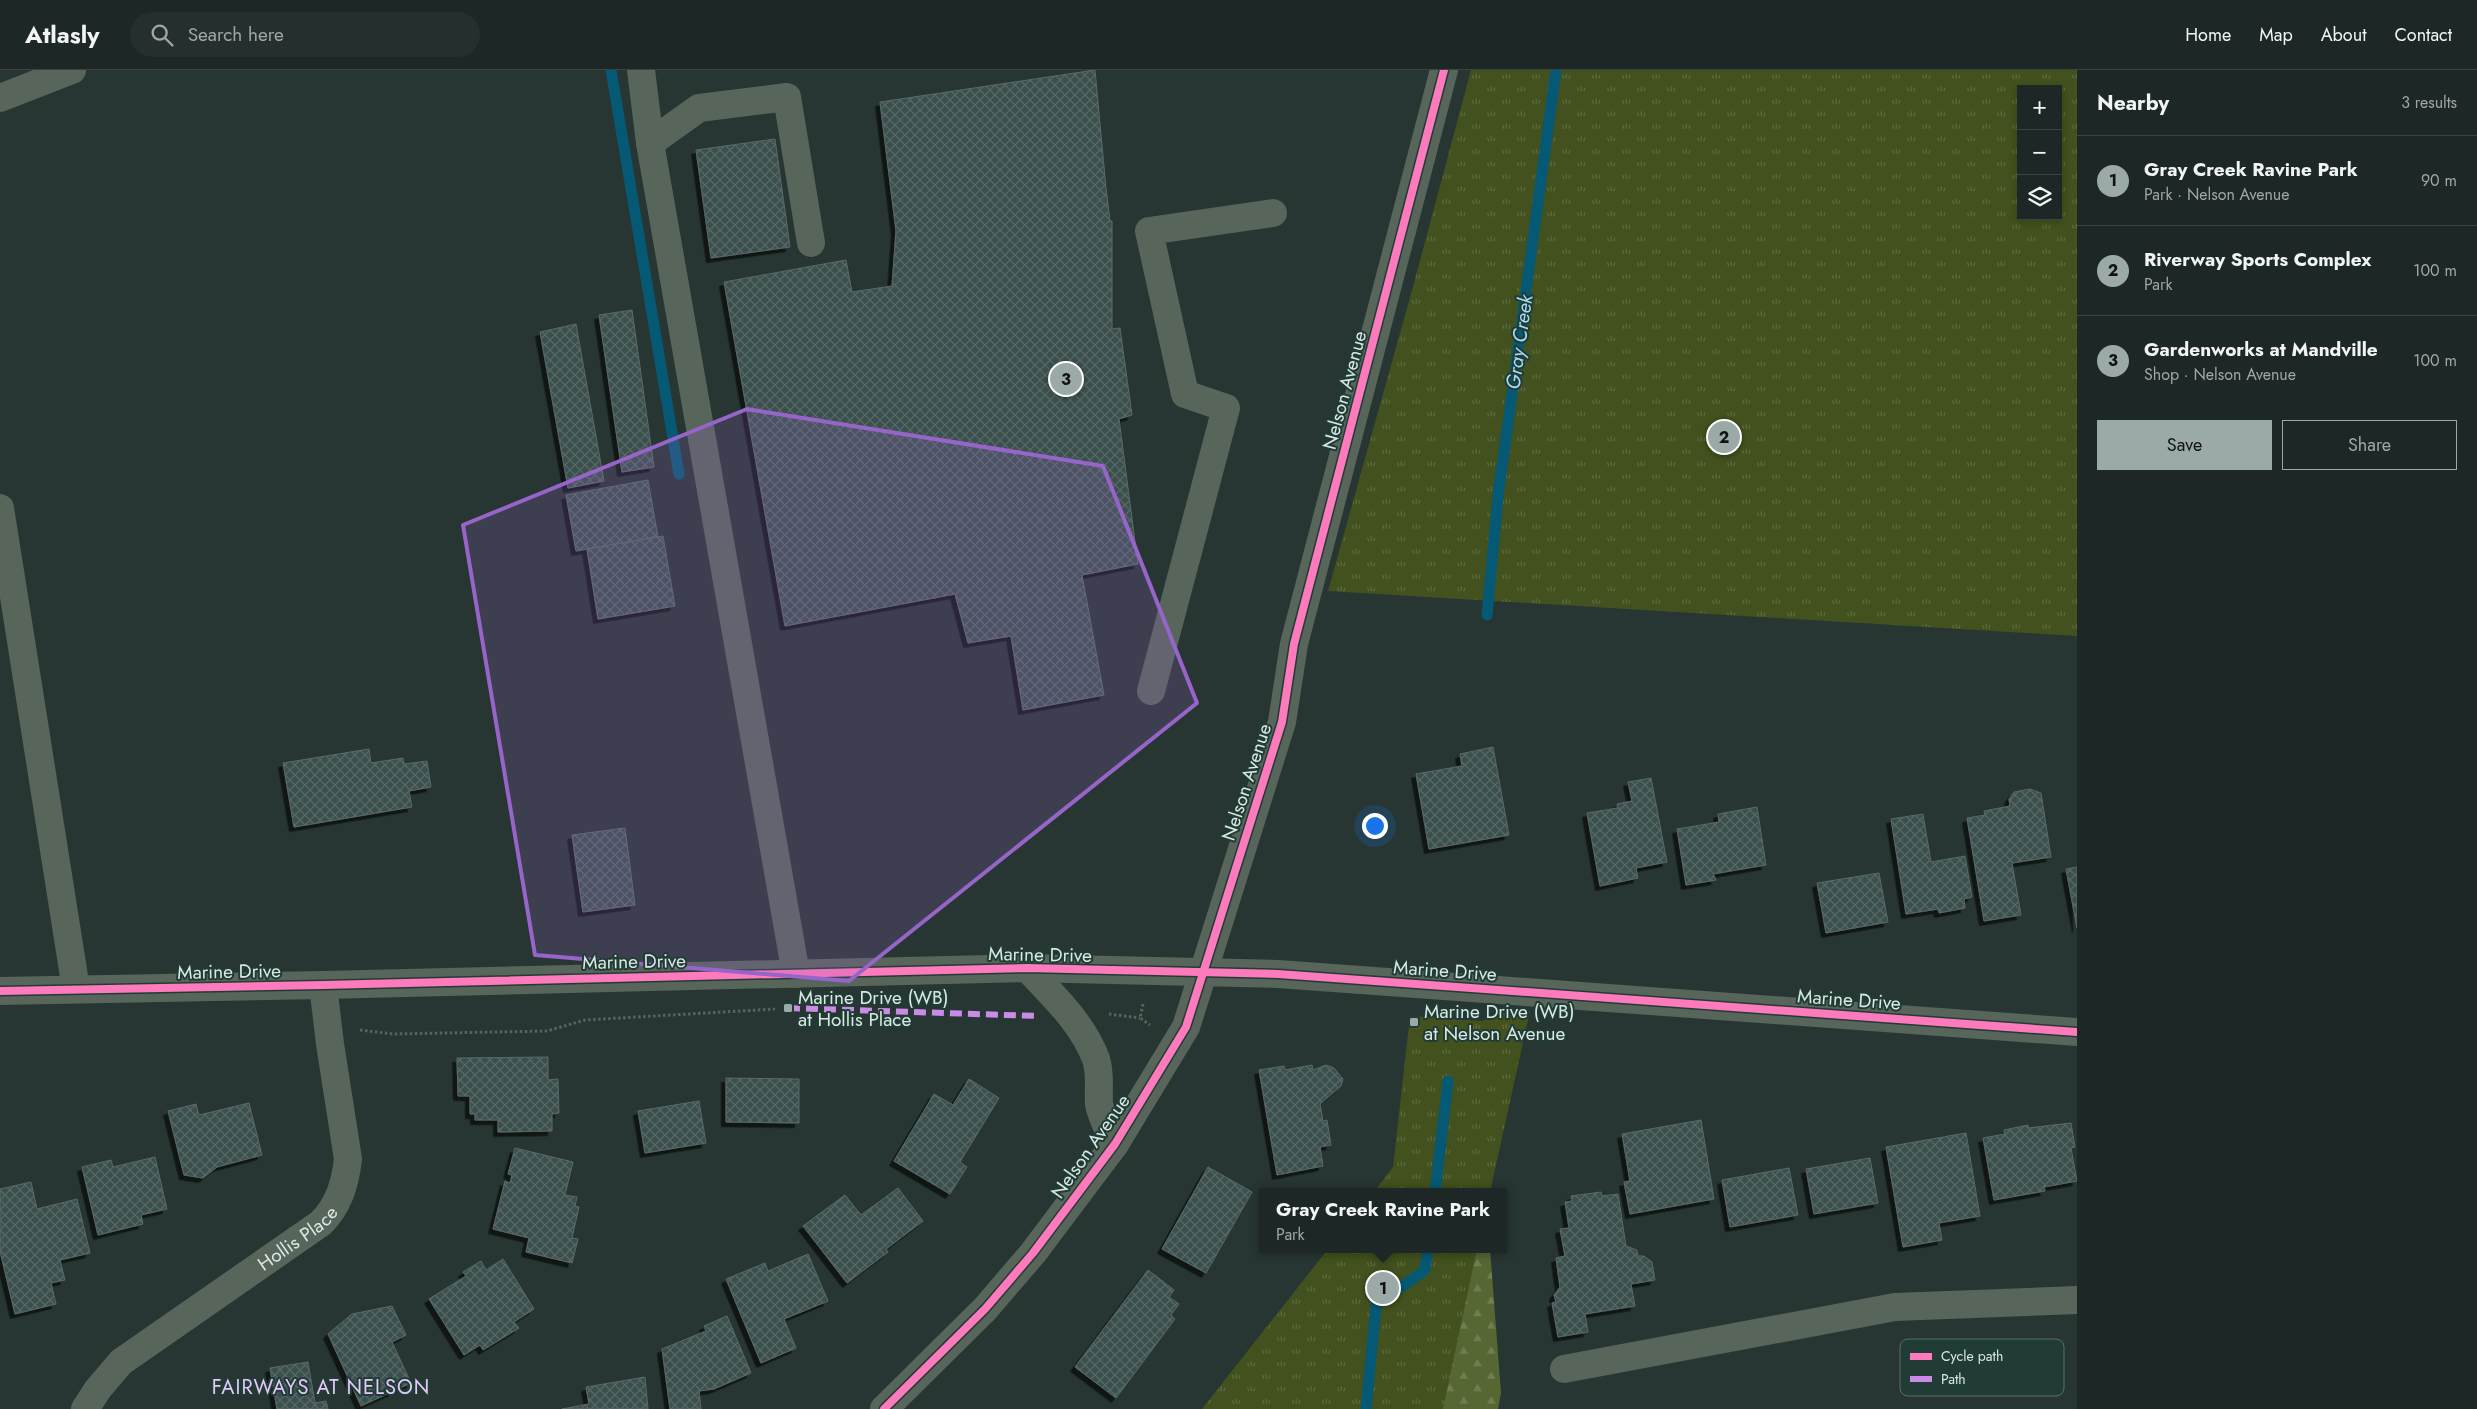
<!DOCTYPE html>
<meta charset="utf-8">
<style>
:root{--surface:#1d2826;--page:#25302e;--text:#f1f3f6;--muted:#a0a6a7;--line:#3b4443;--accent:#9baaa6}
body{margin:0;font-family:Jost,sans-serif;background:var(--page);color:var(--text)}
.controls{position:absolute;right:15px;top:15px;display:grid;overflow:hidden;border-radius:0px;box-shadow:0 2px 8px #0003}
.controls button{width:45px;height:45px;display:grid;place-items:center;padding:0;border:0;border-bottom:1px solid var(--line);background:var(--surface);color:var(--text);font:25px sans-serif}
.you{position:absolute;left:1374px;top:755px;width:18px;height:18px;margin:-12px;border:4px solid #fff;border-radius:50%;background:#1a73e8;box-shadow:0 0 0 8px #1a73e833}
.badge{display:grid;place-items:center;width:32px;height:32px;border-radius:50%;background:var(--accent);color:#111;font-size:16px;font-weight:700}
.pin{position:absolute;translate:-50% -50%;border:2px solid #fff;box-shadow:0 1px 5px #0006}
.popup{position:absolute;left:1259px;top:1118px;width:248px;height:65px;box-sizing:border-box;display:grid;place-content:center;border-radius:0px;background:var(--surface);filter:drop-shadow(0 1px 4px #0005);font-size:16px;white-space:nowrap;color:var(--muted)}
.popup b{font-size:19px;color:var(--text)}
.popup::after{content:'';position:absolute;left:50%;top:100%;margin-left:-10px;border:10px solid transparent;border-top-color:var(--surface)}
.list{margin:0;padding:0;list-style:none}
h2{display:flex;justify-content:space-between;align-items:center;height:65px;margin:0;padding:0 20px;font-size:21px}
h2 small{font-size:16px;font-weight:400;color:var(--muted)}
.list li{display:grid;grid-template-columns:32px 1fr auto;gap:15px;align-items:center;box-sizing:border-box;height:90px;padding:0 20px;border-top:1px solid var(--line)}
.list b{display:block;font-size:19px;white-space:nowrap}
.list p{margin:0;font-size:16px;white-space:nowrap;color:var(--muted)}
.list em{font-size:16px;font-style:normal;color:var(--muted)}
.actions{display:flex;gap:10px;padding:15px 20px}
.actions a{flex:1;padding:11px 0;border:1px solid var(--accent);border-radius:0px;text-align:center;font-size:18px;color:var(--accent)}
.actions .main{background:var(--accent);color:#111}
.icon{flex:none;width:28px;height:28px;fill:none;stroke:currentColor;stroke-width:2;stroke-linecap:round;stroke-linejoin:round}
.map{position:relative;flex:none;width:2077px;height:1339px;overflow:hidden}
header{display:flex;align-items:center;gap:30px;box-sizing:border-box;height:70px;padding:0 25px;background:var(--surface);border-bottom:1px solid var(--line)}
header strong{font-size:24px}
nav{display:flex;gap:28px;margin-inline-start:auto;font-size:18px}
.search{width:350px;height:45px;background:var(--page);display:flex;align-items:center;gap:12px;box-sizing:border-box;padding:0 18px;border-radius:28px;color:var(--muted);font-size:19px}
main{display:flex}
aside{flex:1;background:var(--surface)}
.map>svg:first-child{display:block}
.forest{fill:url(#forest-firs)}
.park{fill:url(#park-tufts);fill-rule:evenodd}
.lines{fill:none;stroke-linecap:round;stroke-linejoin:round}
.stream{stroke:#055974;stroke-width:11}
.building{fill:url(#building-cross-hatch);stroke:#5c6967;filter:url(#shadow)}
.path{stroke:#57635c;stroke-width:3;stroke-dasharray:2.5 2.5;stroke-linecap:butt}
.minor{stroke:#57655b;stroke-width:28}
.quiet{stroke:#ca8be6;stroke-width:6;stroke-dasharray:12 6;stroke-linecap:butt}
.cycleway-casing{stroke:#213c35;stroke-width:11}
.cycleway{stroke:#fd7abc;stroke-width:8}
.marked{fill:#9764ca;fill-opacity:0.2;stroke:#9764ca;stroke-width:4;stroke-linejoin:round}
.poi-dot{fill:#9baaa6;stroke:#213c35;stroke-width:2}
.labels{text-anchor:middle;stroke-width:4;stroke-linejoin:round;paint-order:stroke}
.street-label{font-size:19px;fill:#d9e8e4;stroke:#213c35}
.poi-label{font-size:19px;fill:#d9e8e4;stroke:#213c35;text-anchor:start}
.water-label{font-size:20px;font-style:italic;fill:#a3dcf9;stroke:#213c35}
.neighbourhood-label{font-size:20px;letter-spacing:1px;fill:#e6c7fd;stroke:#213c35}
.key{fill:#213c35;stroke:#58706a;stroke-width:1}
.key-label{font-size:14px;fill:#d9e8e4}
</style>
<header>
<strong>Atlasly</strong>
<div class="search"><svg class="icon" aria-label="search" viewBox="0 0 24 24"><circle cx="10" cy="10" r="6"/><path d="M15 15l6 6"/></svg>Search here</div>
<nav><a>Home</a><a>Map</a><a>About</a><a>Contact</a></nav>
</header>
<main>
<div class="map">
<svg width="2077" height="1339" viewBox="0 0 2077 1339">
<defs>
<pattern id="forest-firs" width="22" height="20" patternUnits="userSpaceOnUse" patternTransform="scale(1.25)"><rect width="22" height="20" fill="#576733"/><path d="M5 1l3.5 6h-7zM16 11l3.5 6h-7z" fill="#6f7d50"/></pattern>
<pattern id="park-tufts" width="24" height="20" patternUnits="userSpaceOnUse" patternTransform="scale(1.25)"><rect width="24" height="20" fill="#42511d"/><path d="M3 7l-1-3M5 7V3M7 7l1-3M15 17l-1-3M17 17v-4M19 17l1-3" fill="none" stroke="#5d6a3e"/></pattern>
<pattern id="building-cross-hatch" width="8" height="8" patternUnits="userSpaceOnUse" patternTransform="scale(1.25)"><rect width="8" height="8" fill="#3a4f4e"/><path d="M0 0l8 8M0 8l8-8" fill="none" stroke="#566867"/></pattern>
<filter id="shadow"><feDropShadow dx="-4.5" dy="4.5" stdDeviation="0" flood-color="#0009"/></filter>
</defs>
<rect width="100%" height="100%" fill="#273632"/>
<!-- forest -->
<polygon class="forest" points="1336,1179 1490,1179 1501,1323 1498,1339 1218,1339"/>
<!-- park -->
<g class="park">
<path d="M1471,0H2077V566L1328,521L1414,213ZM2021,19H2058V146H2021Z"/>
<polygon points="1507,940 1530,941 1490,1122 1374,1122 1393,1097 1410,946 1482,951"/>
<polygon points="1328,1179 1477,1179 1443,1339 1202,1339"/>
</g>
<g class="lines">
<!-- stream -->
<g class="stream">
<polyline points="611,0 679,404"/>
<polyline points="1487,545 1498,426 1556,0"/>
<polyline points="1435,1122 1448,1011"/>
<polyline points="1366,1339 1376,1235 1425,1200 1428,1179"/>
</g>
</g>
<!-- building -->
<g class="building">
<polygon points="1095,0 1106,118 1110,151 1112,151 1112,259 1120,258 1132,345 1119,349 1138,494 1082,505 1104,625 1023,640 1011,566 968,573 955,524 785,556 724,212 846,190 852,222 892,216 896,161 880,32"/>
<polygon points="775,69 790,177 711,188 696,80"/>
<polygon points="632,240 654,397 622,402 599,245"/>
<polygon points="576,254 604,411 568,418 540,262"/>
<polygon points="648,410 658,467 576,481 566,425"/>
<polygon points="663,466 675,536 598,549 587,479"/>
<polygon points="1493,677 1509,765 1429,779 1416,704 1462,696 1460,684"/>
<polygon points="369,679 371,693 403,688 404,694 427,691 431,717 409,721 412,737 294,757 283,693"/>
<polygon points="1651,708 1667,792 1636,798 1638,808 1600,816 1587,743 1618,738 1617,734 1632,731 1628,712"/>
<polygon points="2030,719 2041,723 2051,787 2012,793 2021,845 1984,851 1967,748 1985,745 1984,741 2010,736 2009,729 2014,722"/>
<polygon points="1757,737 1766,795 1713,804 1716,810 1686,815 1677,759 1719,752 1718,744"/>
<polygon points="1923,744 1931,792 1965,786 1972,827 1964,829 1965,838 1939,843 1938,839 1906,844 1891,749"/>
<polygon points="625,758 635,835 583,842 572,765"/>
<polygon points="2077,797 2077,858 2066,799"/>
<polygon points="1879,803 1888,852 1826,863 1817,813"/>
<polygon points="548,987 548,1010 558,1009 559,1043 552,1044 552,1061 498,1062 498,1050 475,1050 475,1044 470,1044 470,1026 458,1026 457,988"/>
<polygon points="1312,995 1313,1000 1326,995 1334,998 1343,1009 1341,1016 1320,1034 1323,1051 1327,1050 1331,1075 1320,1077 1323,1096 1277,1105 1259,1000 1284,996 1285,1000"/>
<polygon points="726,1008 799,1009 799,1053 726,1052"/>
<polygon points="969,1009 999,1028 960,1092 967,1097 950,1124 894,1091 934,1024 953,1035"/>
<polygon points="699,1031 706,1073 645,1083 638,1041"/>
<polygon points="249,1033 262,1085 217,1097 203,1108 184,1105 168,1041 196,1034 199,1045"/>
<polygon points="1701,1050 1714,1129 1630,1144 1624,1112 1630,1111 1622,1064"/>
<polygon points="2071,1053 2075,1077 2071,1078 2077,1111 2044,1117 2045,1121 1994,1130 1983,1068 2005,1064 2004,1060 2028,1055 2028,1058"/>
<polygon points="1966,1063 1980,1146 1939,1153 1942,1170 1903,1177 1886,1077"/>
<polygon points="515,1078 573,1092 565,1125 577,1127 575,1136 579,1137 572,1168 578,1169 572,1193 526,1182 529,1168 493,1159 505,1111 510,1113 512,1105 508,1104"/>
<polygon points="155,1087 167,1139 141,1145 143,1154 98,1165 82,1097 111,1090 113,1097"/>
<polygon points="1870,1088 1878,1133 1814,1144 1806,1099"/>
<polygon points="1208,1097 1252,1122 1206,1203 1162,1179"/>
<polygon points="1789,1098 1798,1145 1730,1157 1722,1110"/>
<polygon points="31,1112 37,1139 77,1129 90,1183 60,1190 65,1210 51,1213 56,1234 15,1244 0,1181 0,1119"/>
<polygon points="898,1118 923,1151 886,1179 888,1182 847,1213 803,1156 845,1125 861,1145"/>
<polygon points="1601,1122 1602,1126 1618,1124 1626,1176 1637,1180 1638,1186 1644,1186 1652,1192 1655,1210 1631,1214 1635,1236 1585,1244 1588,1262 1558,1267 1552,1233 1556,1232 1554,1225 1560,1217 1556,1188 1565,1186 1560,1159 1569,1158 1565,1132 1572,1131 1571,1126"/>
<polygon points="808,1184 828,1231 784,1249 796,1278 761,1293 726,1209 765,1193 768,1201"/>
<polygon points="503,1189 534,1239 514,1252 519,1258 483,1280 480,1275 464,1285 429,1229 466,1206 463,1202 481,1191 486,1200"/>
<polygon points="1148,1200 1174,1220 1169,1227 1179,1234 1171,1245 1175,1249 1116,1328 1075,1297"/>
<polygon points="392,1236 406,1265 392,1272 411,1313 361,1336 328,1264 352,1244"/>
<polygon points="727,1246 751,1303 714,1319 699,1321 701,1339 670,1339 662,1279 706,1261 704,1256"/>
<polygon points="308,1292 315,1333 326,1331 328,1339 277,1339 270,1298"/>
<polygon points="645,1307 648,1339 562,1339 589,1334 586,1317"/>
</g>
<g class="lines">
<!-- path -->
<g class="path">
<polyline points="1143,934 1140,948 1150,955"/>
<polyline points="1109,944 1140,948"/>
<polyline points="360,960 393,964 547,961 585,950 775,939"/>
</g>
<!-- minor -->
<g class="minor">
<polyline points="641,0 650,73"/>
<polyline points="0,28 72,0"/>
<polyline points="0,438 76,919"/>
<polyline points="1151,621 1226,338 1185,324 1149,161 1273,143"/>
<path d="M1027,898C1053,926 1082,952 1096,989C1101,1005 1098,1019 1099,1034C1101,1047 1110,1062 1115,1074"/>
<polyline points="796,904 650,73 699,38 787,27 811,173"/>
<polyline points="0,921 323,915 1027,898 1278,904 2077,962"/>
<polyline points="1564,1299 1895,1237 2077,1230"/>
<path id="s1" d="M85,1339L98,1319L121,1292L321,1153C339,1135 345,1114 348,1089L330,974L323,915"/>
<polyline points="884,1339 985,1239 1033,1183 1115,1074 1186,957 1282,652 1294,574 1444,0"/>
</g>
<!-- quiet -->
<polyline class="quiet" points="788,938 1038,946"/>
<!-- cycleway casing -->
<g class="cycleway-casing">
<g id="cycleway">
<polyline points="0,921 323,915 1027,898 1278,904 2077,962"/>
<polyline points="884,1339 985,1239 1033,1183 1115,1074 1186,957 1282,652 1294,574 1444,0"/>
</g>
</g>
<!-- cycleway -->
<use href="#cycleway" class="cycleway"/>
</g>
<!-- marked area -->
<path class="marked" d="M747,339L1103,396L1197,633L849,911L535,885L463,455Z"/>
<!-- markers -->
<g class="poi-dot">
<rect x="783" y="933" width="10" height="10" rx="2.5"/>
<rect x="1409" y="947" width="10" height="10" rx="2.5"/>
</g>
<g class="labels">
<!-- street labels -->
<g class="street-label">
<text transform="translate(1344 320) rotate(-75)" y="7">Nelson Avenue</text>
<text transform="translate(1246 712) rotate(-72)" y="7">Nelson Avenue</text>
<text transform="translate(1040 884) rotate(1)" y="7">Marine Drive</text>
<text transform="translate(634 891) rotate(-1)" y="7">Marine Drive</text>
<text transform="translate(1445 900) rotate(4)" y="7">Marine Drive</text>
<text transform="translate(229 901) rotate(-1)" y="7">Marine Drive</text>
<text transform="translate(1849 929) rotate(4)" y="7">Marine Drive</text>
<text transform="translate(1090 1076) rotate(-55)" y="7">Nelson Avenue</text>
<text dy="7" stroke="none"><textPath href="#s1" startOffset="275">Hollis Place</textPath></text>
</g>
<!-- poi labels -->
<g class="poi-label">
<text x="798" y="934">Marine Drive (WB)<tspan x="798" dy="22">at Hollis Place</tspan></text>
<text x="1424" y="948">Marine Drive (WB)<tspan x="1424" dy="22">at Nelson Avenue</tspan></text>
</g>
<!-- water labels -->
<g class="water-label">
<text transform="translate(1519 272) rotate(-82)" y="7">Gray Creek</text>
</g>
<!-- neighbourhood labels -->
<g class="neighbourhood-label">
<text x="321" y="1324">FAIRWAYS AT NELSON</text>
</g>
</g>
<!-- legend -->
<rect x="1900" y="1269" width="164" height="57" rx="8" class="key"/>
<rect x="1910" y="1283" width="22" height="7" fill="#fd7abc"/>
<rect x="1910" y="1306" width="22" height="6" fill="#ca8be6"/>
<g class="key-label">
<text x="1941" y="1291">Cycle path</text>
<text x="1941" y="1314">Path</text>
</g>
</svg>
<div class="controls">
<button>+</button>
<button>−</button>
<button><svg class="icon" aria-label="layers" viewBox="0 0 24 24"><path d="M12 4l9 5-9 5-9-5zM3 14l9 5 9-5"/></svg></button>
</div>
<div class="you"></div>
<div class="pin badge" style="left:1383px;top:1218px">1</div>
<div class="popup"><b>Gray Creek Ravine Park</b>Park</div>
<div class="pin badge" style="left:1724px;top:367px">2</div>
<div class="pin badge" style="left:1066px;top:309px">3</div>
</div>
<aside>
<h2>Nearby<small>3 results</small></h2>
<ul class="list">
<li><span class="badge">1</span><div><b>Gray Creek Ravine Park</b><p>Park · Nelson Avenue</p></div><em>90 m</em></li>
<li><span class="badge">2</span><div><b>Riverway Sports Complex</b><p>Park</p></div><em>100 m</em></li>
<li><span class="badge">3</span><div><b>Gardenworks at Mandville</b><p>Shop · Nelson Avenue</p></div><em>100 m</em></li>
</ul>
<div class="actions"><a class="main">Save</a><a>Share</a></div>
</aside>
</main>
